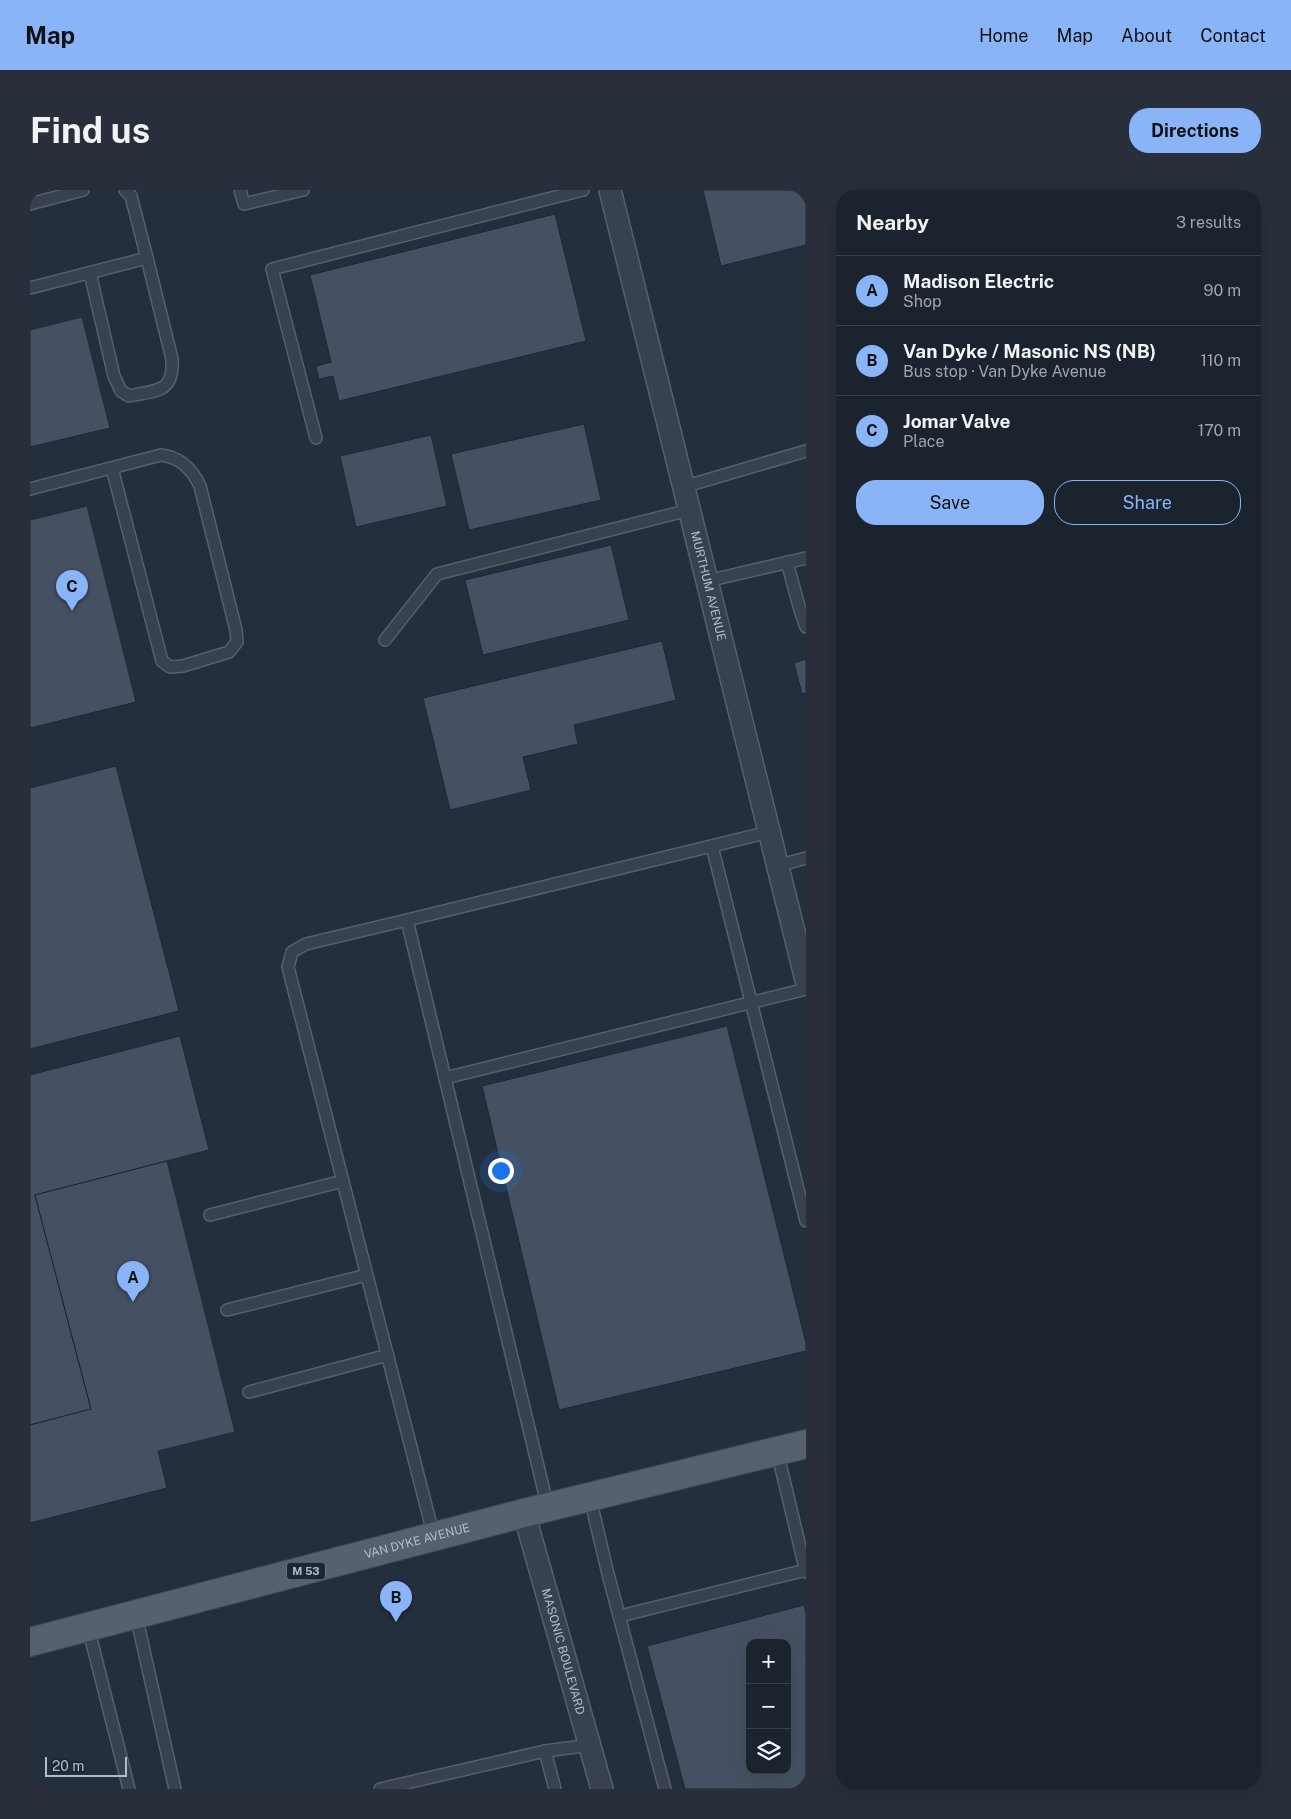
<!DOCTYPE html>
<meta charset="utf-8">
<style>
:root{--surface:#1b232e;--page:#282f3a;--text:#f1f3f6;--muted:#a0a4aa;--line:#39404a;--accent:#8ab4f8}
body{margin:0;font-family:"Public Sans",sans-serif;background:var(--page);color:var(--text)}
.controls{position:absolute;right:15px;bottom:15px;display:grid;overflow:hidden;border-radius:10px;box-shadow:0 5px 20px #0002}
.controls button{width:45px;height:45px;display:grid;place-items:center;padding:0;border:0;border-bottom:1px solid var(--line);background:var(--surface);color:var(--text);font:25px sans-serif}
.scale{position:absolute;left:15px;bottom:12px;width:82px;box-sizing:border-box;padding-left:5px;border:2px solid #b4bcc9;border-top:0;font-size:14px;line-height:18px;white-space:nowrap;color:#b4bcc9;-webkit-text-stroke:4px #1d2633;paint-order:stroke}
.you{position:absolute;left:470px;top:980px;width:18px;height:18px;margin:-12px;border:4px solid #fff;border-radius:50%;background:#1a73e8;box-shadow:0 0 0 8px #1a73e833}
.badge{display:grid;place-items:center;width:32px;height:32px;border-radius:50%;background:var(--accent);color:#111;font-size:16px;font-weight:700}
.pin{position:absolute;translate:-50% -41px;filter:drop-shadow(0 1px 2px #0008)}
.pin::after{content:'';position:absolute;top:26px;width:18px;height:15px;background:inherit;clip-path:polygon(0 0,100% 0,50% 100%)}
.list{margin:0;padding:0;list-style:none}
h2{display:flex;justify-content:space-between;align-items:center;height:65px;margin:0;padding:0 20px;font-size:21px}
h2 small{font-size:16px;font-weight:400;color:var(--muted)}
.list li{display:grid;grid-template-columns:32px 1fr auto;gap:15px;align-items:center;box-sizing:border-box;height:70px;padding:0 20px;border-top:1px solid var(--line)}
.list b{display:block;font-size:19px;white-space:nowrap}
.list p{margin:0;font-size:16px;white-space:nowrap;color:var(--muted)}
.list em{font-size:16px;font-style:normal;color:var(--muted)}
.actions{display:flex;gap:10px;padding:15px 20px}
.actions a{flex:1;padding:11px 0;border:1px solid var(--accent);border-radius:20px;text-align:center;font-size:18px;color:var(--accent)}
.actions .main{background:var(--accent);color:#111}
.icon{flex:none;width:28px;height:28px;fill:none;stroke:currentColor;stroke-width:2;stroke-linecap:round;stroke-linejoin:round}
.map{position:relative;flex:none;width:776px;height:1599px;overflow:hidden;border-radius:20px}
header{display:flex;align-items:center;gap:30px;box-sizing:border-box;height:70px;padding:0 25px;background:var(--accent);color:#111}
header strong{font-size:24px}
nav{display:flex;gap:28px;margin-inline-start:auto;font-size:18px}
.intro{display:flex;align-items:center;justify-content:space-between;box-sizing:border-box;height:120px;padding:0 30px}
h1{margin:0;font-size:35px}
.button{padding:12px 22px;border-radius:20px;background:var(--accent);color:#111;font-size:18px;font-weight:700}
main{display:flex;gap:30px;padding:0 30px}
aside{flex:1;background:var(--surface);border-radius:20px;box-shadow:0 5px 20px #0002}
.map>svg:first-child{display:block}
.building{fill:#455162;stroke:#1f2835;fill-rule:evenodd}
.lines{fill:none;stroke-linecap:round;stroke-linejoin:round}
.service-casing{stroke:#565f6c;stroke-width:14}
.minor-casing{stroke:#565f6c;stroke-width:24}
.primary-casing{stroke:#414a57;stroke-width:30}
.service{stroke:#38414e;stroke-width:11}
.minor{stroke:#38414e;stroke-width:21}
.primary{stroke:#56606e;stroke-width:28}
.labels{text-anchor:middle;stroke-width:5;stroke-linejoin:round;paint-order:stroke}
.shield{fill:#1d2633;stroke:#878f9c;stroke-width:1}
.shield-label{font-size:11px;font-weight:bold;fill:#b4bcc9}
.street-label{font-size:12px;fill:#b4bcc9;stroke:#1d2633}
</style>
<header>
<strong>Map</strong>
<nav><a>Home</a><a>Map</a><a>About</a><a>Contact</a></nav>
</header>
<div class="intro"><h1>Find us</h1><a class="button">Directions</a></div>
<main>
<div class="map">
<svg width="776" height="1599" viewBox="0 0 776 1599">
<rect width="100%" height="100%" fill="#242f3e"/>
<!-- building -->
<g class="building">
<polygon points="673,0 776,0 776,55 691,76"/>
<polygon points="525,24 556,151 309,211 303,186 289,189 286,176 301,172 280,85"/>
<polygon points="52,127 80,238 0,257 0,140"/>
<polygon points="554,234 571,310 439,340 421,264"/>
<polygon points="401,245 417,316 326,337 310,266"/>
<polygon points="57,316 106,512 0,538 0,330"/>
<polygon points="581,355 599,430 453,465 435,390"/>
<polygon points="632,451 646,510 544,535 548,554 493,567 501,600 420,620 393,508"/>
<polygon points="776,469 776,503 772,504 764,473"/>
<polygon points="86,576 149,821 0,859 0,598"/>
<polygon points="697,836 776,1153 776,1161 529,1220 452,896"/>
<polygon points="150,846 179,960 5,1005 61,1219 0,1235 0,885"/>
<polygon points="137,971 205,1242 128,1261 137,1298 0,1333 0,1235 61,1219 5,1005"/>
<path d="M774,1415L776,1423V1599H655L617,1456ZM720,1453H757V1580H720Z"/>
</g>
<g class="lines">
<!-- service casing -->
<g class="service-casing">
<g id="service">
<polyline points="210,0 214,14 273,0"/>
<polyline points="0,14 53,0"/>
<path d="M60,83L84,186L91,201L99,206C127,200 144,203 142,169L117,68"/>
<polyline points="0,98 117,68 101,6 95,0"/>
<polyline points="286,248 242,79 553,0"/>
<polyline points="653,297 776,261"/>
<path d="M0,299L131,265C150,267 162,279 170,296L206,440L207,452L199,462L153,476L140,477L132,471L82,278"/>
<polyline points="757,372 770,420 776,437"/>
<polyline points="677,391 776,368"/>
<polyline points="355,450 407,384 659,320"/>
<polyline points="739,642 377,730 415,888 776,799"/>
<polyline points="682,656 776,1031"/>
<polyline points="747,676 776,668"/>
<polyline points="377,730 276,754 262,762 258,777 404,1347"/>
<polyline points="415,888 518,1318"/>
<polyline points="180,1025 313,991"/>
<polyline points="197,1120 337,1085"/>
<polyline points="219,1202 358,1165"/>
<polyline points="747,1261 776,1382"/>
<polyline points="560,1308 578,1384 635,1599"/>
<polyline points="106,1425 145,1599"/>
<polyline points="590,1426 776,1380"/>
<polyline points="58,1437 99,1599"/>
<polyline points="515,1561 525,1599"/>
<polyline points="350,1599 515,1561 561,1555"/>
</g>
</g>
<!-- minor casing -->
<g class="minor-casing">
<g id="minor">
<path id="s1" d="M580,0L776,790"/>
<path id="s2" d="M494,1323L572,1599"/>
</g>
</g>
<!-- primary casing -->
<g class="primary-casing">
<g id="primary">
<path id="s3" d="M0,1452L494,1323L776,1254"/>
</g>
</g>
<!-- service -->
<use href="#service" class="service"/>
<!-- minor -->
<use href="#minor" class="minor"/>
<!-- primary -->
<use href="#primary" class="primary"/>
</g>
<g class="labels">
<!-- shield labels -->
<rect class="shield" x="257" y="1372.5" width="38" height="17" rx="4"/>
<g class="shield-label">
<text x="276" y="1385">M 53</text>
</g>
<!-- street labels -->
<g class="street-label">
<text dy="4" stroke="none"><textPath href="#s1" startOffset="408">MURTHUM AVENUE</textPath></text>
<text dy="4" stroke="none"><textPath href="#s3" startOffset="400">VAN DYKE AVENUE</textPath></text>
<text dy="4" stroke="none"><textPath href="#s2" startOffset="144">MASONIC BOULEVARD</textPath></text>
</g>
</g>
</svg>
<div class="controls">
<button>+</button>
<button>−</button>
<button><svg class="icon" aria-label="layers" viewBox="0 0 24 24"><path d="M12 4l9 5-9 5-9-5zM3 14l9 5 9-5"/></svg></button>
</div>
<div class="scale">20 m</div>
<div class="you"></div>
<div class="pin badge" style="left:103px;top:1112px">A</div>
<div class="pin badge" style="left:366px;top:1432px">B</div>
<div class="pin badge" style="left:42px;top:421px">C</div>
</div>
<aside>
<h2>Nearby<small>3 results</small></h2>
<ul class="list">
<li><span class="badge">A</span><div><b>Madison Electric</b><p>Shop</p></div><em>90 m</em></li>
<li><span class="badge">B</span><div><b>Van Dyke / Masonic NS (NB)</b><p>Bus stop · Van Dyke Avenue</p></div><em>110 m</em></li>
<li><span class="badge">C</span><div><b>Jomar Valve</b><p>Place</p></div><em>170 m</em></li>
</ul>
<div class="actions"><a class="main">Save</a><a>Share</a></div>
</aside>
</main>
